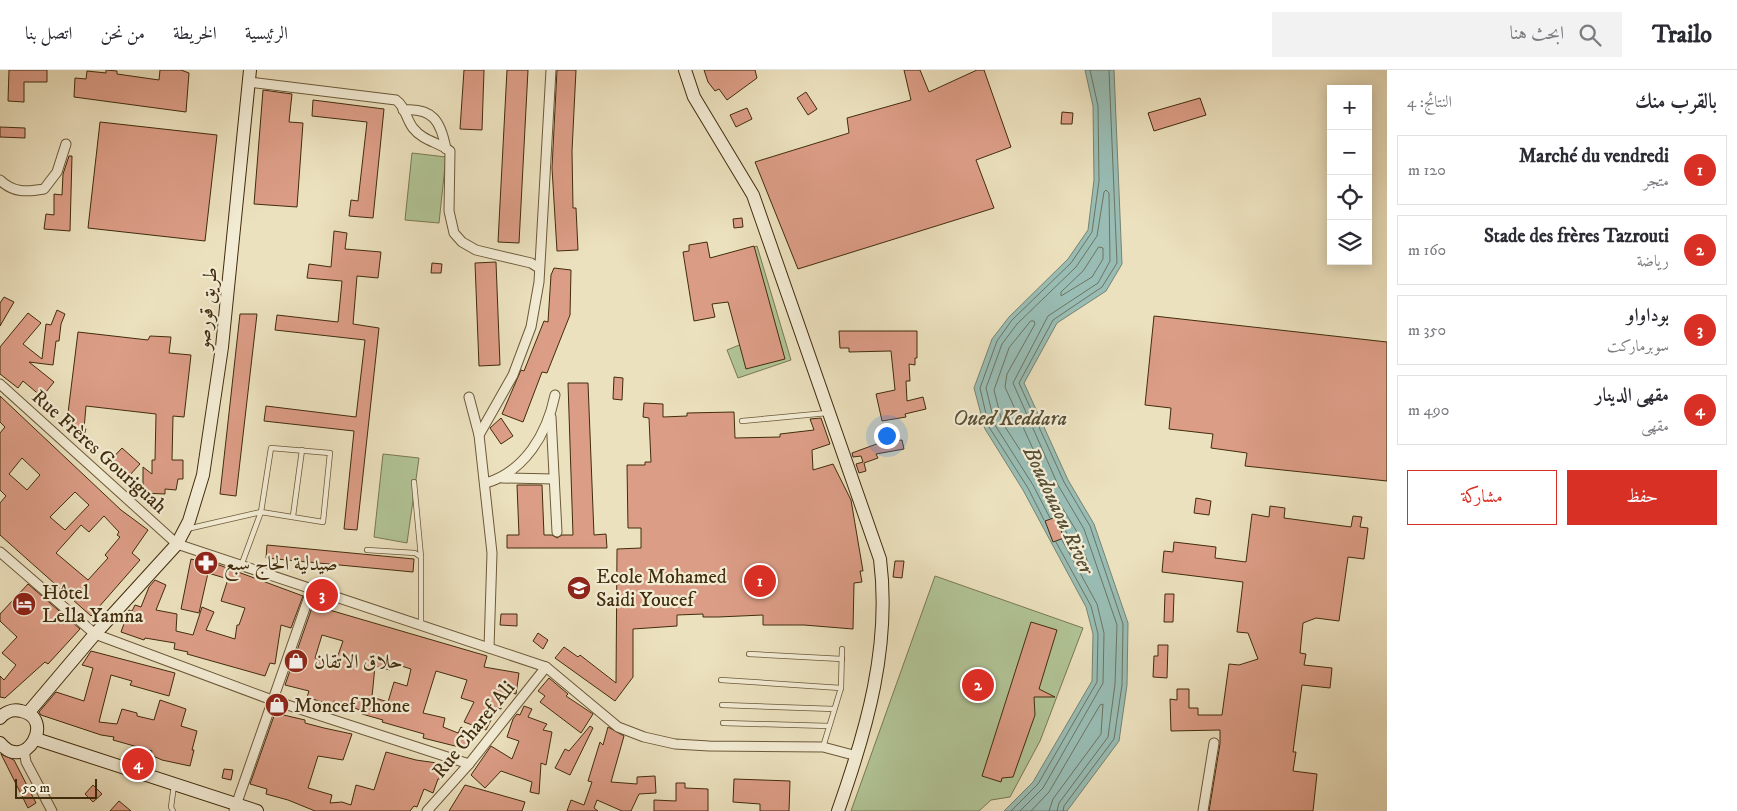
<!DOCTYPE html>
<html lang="ar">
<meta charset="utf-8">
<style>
:root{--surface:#fff;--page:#f2f2f3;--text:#2b2b33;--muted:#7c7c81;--line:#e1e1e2;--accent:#d93025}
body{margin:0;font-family:"IM FELL DW Pica",Amiri,serif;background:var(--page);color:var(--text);direction:rtl}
.controls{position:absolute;right:15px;top:15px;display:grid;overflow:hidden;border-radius:0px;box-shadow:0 2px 12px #0003}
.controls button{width:45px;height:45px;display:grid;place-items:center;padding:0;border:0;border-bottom:1px solid var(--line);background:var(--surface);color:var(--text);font:25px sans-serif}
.scale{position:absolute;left:15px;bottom:12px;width:82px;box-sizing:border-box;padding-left:5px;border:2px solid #412c0c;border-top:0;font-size:14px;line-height:18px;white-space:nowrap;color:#412c0c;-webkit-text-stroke:4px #f3ecd5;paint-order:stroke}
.you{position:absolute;left:886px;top:365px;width:18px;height:18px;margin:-12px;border:4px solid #fff;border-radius:50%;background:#1a73e8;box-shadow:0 0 0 8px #1a73e833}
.badge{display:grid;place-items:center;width:32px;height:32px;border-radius:50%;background:var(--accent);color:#fff;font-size:16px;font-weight:700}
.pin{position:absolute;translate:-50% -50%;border:2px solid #fff;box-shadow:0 1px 5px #0006}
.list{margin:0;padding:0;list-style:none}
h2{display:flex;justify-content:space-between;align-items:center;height:65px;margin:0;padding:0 20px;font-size:21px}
h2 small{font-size:16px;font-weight:400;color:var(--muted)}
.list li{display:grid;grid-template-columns:32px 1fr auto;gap:15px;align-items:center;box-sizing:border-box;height:70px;margin:0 10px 10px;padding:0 10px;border:1px solid var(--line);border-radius:0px}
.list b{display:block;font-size:19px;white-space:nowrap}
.list p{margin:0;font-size:16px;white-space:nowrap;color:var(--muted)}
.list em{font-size:16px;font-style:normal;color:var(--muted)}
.actions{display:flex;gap:10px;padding:15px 20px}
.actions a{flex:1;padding:11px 0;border:1px solid var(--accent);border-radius:0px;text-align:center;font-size:18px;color:var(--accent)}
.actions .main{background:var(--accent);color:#fff}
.icon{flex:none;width:28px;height:28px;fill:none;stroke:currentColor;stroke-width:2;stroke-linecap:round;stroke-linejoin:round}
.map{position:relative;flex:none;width:1387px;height:741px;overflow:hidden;direction:ltr}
header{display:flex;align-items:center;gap:30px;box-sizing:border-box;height:70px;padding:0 25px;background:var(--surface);border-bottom:1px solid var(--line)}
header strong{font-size:24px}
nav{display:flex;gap:28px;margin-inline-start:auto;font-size:18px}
.search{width:350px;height:45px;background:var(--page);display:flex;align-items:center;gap:12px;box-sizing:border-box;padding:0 18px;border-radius:0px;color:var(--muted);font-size:19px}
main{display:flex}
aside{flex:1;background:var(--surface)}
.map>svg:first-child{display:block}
.green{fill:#b1c496;stroke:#797851}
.water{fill:#99bdb5;stroke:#768371}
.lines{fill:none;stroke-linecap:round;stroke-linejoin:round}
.shore{stroke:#6d7460;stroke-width:1}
.building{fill:#dc9d86;stroke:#412c0c;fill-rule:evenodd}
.lane-casing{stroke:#6c5938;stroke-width:6}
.street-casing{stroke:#6c5938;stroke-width:11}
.secondary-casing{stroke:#412c0c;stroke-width:14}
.lane{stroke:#f3ecd5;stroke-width:4.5}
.street{stroke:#f3ecd5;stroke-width:9}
.secondary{stroke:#f3ecd5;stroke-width:12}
.labels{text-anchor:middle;stroke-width:4.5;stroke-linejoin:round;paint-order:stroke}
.street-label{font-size:20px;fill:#412c0c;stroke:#f3ecd5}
.poi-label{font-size:20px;fill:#412c0c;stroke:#f3ecd5;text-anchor:start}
.water-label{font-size:21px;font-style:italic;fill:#575036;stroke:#f3ecd5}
</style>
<header>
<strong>Trailo</strong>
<div class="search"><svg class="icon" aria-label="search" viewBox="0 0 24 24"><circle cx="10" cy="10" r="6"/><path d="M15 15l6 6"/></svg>ابحث هنا</div>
<nav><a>الرئيسية</a><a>الخريطة</a><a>من نحن</a><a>اتصل بنا</a></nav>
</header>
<main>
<aside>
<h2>بالقرب منك<small>النتائج: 4</small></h2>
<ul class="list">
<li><span class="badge">1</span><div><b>Marché du vendredi</b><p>متجر</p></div><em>120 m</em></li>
<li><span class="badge">2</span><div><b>Stade des frères Tazrouti</b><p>رياضة</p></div><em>160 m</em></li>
<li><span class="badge">3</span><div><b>بوداواو</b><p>سوبرماركت</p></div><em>350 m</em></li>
<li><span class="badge">4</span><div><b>مقهى الدينار</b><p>مقهى</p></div><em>490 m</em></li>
</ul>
<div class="actions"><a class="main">حفظ</a><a>مشاركة</a></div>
</aside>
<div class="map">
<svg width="1387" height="741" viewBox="0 0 1387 741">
<rect width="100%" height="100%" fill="#ece1be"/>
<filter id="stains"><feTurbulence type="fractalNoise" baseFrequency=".004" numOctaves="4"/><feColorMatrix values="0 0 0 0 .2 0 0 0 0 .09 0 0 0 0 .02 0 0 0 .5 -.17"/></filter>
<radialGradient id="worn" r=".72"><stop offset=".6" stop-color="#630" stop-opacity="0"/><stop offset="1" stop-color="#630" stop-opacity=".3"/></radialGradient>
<!-- green -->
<g class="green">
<polygon points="412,83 446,87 439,153 405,150"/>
<polygon points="757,176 791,290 738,308 727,280 754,269 724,188"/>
<polygon points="383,384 419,388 407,473 374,467"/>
<polygon points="935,506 1083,558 1040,671 1010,727 991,730 979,741 851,741"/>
</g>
<!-- water -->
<polygon class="water" points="1085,0 1114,0 1122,194 1106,221 1057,253 1024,313 1068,410 1094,454 1128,553 1127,615 1119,671 1067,741 1004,741 1033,712 1092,611 1093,564 1086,537 1023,420 985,359 974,318 992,269 1009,247 1068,189 1088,160 1094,110 1093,36"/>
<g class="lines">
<!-- shore -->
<g class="shore">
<polygon points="1099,177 1103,178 1103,189 1092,207 1061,226 1061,222 1083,201"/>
<polygon points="1031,251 1034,251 1035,254 1007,304 1005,317 1051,419 1077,462 1088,493 1086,496 1080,489 1040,411 1002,352 994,320 1009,278"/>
<polyline points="1050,448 1033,415 995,355 986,318 1002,274 1017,254 1076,197 1097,166 1104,122 1106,120 1109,123 1110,191 1098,213 1048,246 1013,313 1058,415 1084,459 1117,555 1115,614 1108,667 1059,733 1057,741"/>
<polyline points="1044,450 1028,418 989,357 980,318 997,271 1012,250 1071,193 1092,162 1099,111 1098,36 1090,0"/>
<polyline points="1011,741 1038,714 1097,612 1098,564 1091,536 1056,472"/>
<polyline points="1020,741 1043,718 1103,613 1104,563 1097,534 1062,470"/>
<polyline points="1031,741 1049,722 1100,635 1103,634 1101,664 1053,729 1049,741"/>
<polyline points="1063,741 1064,736 1114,669 1122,615 1123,554 1090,456 1064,412 1019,313 1053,250 1102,217 1117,193 1109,0"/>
</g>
</g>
<!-- building -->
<g class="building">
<polygon points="9,0 47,0 47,12 24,12 24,32 8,31"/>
<polygon points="106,0 117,1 117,4 159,10 160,0 181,0 189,3 186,42 74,27 75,8 86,9 87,1 106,3"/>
<polygon points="464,0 484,0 482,60 460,59"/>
<polygon points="507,0 528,0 519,173 498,172"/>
<polygon points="557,0 576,0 572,81 573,138 576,138 578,180 557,181 552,98"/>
<polygon points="704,0 755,0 757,8 727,30 719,19 715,21 708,12"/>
<polygon points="904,0 920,0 929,22 977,0 984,0 1011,77 976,90 994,138 798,199 755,92 849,63 847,48 911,30"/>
<polygon points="263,20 292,24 289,52 303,53 297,137 254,134"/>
<polygon points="806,22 817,39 808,45 797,28"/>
<polygon points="1200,28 1206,45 1154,61 1148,43"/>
<polygon points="313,30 384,39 373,148 349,146 351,130 358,131 367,52 312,46"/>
<polygon points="747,38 752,49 736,57 730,45"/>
<polygon points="1062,42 1073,43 1072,54 1061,54"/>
<polygon points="100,52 217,65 205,171 88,158"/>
<polygon points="0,57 25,58 25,68 0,67"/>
<polygon points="69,86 72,86 70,161 44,159 46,144 54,145 54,124 62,125 63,104"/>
<polygon points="742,148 743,157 734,158 733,149"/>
<polygon points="334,161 347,163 345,179 381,182 378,208 357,206 353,254 379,258 357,460 344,459 354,361 264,351 266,336 356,347 365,270 275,260 277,245 338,252 342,211 307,208 309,194 331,197"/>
<polygon points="707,172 710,188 754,176 785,289 746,299 728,232 712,234 715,247 694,251 683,182 689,181 689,175"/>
<polygon points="496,192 500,295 479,296 475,193"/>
<polygon points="432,193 442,194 441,203 431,203"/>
<polygon points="554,198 571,200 570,245 547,303 542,302 523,352 502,344 521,300 524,301 544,251 548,252 551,205"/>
<polygon points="4,227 14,232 0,256 0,233"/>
<polygon points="57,240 65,244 61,254 59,271 56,271 53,295 29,292 54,312 42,327 23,311 18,318 0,304 0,277 28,243 41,253 23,274 42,289 46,254 51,255"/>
<polygon points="240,244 257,244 236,426 220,424"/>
<polygon points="1154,246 1387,272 1387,411 1245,396 1247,383 1211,378 1213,364 1169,359 1171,338 1145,335"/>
<polygon points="839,261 917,261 917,288 915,288 915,295 909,294 910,311 906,311 907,331 923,327 926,339 905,344 906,347 882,351 876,324 895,320 891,281 849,282 849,278 840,278"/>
<polygon points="78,262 148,270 150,266 171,267 169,283 191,285 184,347 173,346 172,390 183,390 183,409 178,409 176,420 165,419 165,424 143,423 143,397 152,404 152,390 155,390 156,344 86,336 84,359 86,359 83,368 74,365 76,361 68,356 71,351 65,348 68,343"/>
<polygon points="614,307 623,308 622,330 613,329"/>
<polygon points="568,313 588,313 594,465 606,464 607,478 507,478 507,465 519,465 517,415 542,415 544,465 552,465 557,468 562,465 573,465"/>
<path d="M0,326L121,440L148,460L132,483L140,490L91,546L0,465V433L6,426L0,420V363L5,357L0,352ZM22,388L40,405L27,420L9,404ZM75,422L89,435L65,460L50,447ZM104,446L119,462L117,465L120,467L105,485L108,488L88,510L56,483L81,455L89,462Z"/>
<polygon points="644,333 663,334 663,347 687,346 687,343 734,342 735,368 780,367 780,364 814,360 810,349 821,348 830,374 812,380 813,400 833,394 851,430 863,501 860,501 862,512 854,513 853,559 804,555 763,555 763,545 718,547 703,547 703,544 677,545 677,556 633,559 633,607 615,631 555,588 564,577 578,587 580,585 616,613 617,479 641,478 641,458 628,458 627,395 645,395 645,392 651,392 649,348 643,347"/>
<polygon points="501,348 513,366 501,374 490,358"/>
<polygon points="902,370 904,379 876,384 878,388 864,393 866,401 859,403 856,394 863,392 861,386 853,387 852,383 882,372"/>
<polygon points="122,378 140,394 129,406 126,404 122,409 106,395"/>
<polygon points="1196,428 1211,431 1209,445 1194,443"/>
<polygon points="1270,436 1285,438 1284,448 1351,457 1353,446 1362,447 1360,457 1368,458 1364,489 1348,487 1339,551 1316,548 1303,553 1300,583 1306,584 1304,595 1332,598 1330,618 1302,615 1293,682 1296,682 1293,701 1317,704 1313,741 1209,741 1220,674 1220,660 1171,661 1170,629 1177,630 1177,619 1189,619 1189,638 1198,638 1198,645 1222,645 1229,594 1239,595 1258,589 1248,563 1237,562 1243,512 1162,502 1164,481 1173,482 1174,472 1216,477 1215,488 1246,492 1252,444 1269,447"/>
<polygon points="1056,447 1064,468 1053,472 1045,451"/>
<polygon points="267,475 414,489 413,502 266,488"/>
<polygon points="191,489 210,494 211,492 303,526 291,558 281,555 275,594 270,593 265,606 187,584 188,582 174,579 175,573 145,568 144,570 121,562 129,540 132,541 135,535 141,537 149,517 155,510 166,515 156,540 177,544 176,561 193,565 202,537 214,542 206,560 235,569 237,555 239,555 245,538 221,531 228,509 208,503 199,543 181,539"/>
<polygon points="895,491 904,491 902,508 893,507"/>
<polygon points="28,514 80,559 48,594 45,592 5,628 0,627 0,606 4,610 16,595 2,583 17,567 0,551 0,544"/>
<polygon points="1165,524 1174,524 1173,552 1164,552"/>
<path d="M315,529L327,532L326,539L487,586L484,597L519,603L516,624L506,622L501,639L497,638L486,660L464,652L474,632L461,628L467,610L436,601L423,643L445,648L443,657L458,663L461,657L473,665L467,679L423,668L424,664L382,652L383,650L362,644L363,641L334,631L333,636L307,627L309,621L285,615ZM322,565L343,571L335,594L315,588ZM392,593L411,599L407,616L394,612L388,632L372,627L375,596L390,600Z"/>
<polygon points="501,544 517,544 517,556 500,555"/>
<polygon points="1031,552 1057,560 1039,619 1055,627 1034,627 1035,645 1013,707 1002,708 1001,712 982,706"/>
<polygon points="538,563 548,570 543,579 533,571"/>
<polygon points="1158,575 1168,575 1167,608 1153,607 1154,586 1158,586"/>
<polygon points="91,581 175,603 169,626 130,615 132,611 111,605 99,652 117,654 122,639 137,643 137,646 154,650 160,630 186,639 181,656 197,661 192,680 194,680 190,696 162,690 151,685 152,681 113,670 114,667 101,665 41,645 39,642 56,622 84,631 93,598 82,595"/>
<polygon points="549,608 568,624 566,626 593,644 581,663 540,632 545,626 538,621"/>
<polygon points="524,636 532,639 528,647 547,654 543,660 552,662 546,695 541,693 539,724 530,722 532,712 501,701 485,718 471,705 491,676 512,689 519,671 507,667 513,649 517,644 520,645"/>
<polygon points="275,643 305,650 305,653 324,658 352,664 343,690 318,686 308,718 332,725 330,733 342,732 351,735 356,715 374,720 386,682 416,690 444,694 442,709 438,709 433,723 424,719 417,737 414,736 410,741 315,741 288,730 266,724 267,719 250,714"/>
<polygon points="590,656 593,658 570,705 555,698 565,679 569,681"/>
<polygon points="608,657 624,666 611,712 637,714 637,707 655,706 656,723 639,724 631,741 622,741 597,730 594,738 598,741 567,741 571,730 584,735 592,712 588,711 600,672 603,675"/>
<polygon points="1,684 14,690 36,733 28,738"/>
<polygon points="224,699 233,700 231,710 222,708"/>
<polygon points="734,709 790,711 789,741 760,741 760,734 733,732"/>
<polygon points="676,713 685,713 685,718 708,719 708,741 654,741 654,730 676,731"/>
<polygon points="93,715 102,724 93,732 85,724"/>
<polygon points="465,715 525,732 522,741 449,741"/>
<polygon points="119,731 131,741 110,741"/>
</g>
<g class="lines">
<!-- lane casing -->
<g class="lane-casing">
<g id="lane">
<polyline points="742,351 827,343"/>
<polyline points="414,412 421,487"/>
<polyline points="293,446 302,380"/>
<polyline points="187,459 261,442 323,452 330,383 271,378 261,442 241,496"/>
<polyline points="367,480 415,483 421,487 421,555"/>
<polyline points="749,584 842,589"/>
<polyline points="721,610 841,618"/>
<polyline points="722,635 834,639"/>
<polyline points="723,653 829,656"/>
<polyline points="823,677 841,618 842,579"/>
<polyline points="173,741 171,737 174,715"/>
</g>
</g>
<!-- street casing -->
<g class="street-casing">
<g id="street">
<path d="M249,12L396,30C405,36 406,49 413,58C423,71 438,72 450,81L449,141L454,163L462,172L476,180L531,193L539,198"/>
<path d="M403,40C433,37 441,52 446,79"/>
<path d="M0,110C13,123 27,122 44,119L57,102L66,74"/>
<polyline points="0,314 177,474 546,597 618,657 644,667 675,674 709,676 823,677 857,686"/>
<polyline points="469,327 479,365 492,483 489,578"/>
<polyline points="551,347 557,462"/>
<polyline points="479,365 513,305 531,257 539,212 551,0"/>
<polyline points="502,408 554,409"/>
<path d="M486,413C525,401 547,364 555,325"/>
<polyline points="0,482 95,564 272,630 469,694"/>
<polyline points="24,680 26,692 52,741"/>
<polyline points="234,741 312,518"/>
<polyline points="427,741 469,694 546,597"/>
<polyline points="1203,741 1214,673"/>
</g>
</g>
<!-- secondary casing -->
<g class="secondary-casing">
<g id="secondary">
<path d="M685,0L694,27L753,125L880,489C891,576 867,659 838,741"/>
<polyline points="28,643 95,564 177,474 189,451 203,405 222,277 250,0"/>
<path d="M0,648C5,642 13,639 21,641C57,648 25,704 0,673"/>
<polyline points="36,669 257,741"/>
</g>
</g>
<!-- lane -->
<use href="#lane" class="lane"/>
<!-- street -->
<use href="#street" class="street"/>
<!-- secondary -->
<use href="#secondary" class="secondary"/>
</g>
<!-- icons -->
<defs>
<g id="pharmacy-disc" transform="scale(1.25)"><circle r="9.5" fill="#8f2418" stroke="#f3ecd5"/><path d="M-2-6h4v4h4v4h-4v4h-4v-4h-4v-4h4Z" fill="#fff"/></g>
<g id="school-disc" transform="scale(1.25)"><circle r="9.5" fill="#8f2418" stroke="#f3ecd5"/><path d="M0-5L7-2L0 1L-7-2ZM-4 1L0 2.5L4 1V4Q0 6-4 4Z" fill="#fff"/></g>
<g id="hotel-disc" transform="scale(1.25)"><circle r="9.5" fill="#8f2418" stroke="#f3ecd5"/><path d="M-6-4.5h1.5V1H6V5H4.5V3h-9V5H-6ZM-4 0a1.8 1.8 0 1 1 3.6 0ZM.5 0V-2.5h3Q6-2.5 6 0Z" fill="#fff"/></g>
<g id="shop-disc" transform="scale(1.25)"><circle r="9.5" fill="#8f2418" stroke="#f3ecd5"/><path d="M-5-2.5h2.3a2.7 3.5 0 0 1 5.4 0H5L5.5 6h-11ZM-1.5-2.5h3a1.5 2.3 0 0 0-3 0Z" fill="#fff"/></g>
</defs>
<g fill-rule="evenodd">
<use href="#pharmacy-disc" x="206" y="493"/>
<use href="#school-disc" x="579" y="518"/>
<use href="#hotel-disc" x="24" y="534"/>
<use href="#shop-disc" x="296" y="591"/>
<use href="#shop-disc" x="277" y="635"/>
</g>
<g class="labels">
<!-- street labels -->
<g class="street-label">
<text transform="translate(206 238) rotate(-84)" y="7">طريق قورصو</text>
<text transform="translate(100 381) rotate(42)" y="7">Rue Frères Gouriguah</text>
<text transform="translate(473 659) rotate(-51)" y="7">Rue Charef Ali</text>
</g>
<!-- poi labels -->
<g class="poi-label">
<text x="224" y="500">صيدلية الحاج سبع</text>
<text x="596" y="513">Ecole Mohamed<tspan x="596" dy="23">Saidi Youcef</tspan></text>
<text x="42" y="529">Hôtel<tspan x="42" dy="23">Lella Yamna</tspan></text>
<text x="314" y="598">حلاق الاتقان</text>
<text x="294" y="642">Moncef Phone</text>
</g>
<!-- water labels -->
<g class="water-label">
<text x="1010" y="355">Oued Keddara</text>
<text transform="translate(1059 440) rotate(65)" y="7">Boudouaou River</text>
</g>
</g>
<rect width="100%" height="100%" filter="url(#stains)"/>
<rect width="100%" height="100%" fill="url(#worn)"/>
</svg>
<div class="controls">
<button>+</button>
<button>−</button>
<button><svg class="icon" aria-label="locate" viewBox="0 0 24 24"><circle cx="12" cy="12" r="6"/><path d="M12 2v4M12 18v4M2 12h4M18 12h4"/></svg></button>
<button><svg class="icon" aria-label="layers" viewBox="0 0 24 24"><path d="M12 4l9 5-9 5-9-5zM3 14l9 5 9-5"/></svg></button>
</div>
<div class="scale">50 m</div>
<div class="you"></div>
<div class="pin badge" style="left:760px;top:511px">1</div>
<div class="pin badge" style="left:978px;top:615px">2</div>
<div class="pin badge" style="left:322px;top:525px">3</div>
<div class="pin badge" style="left:138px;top:694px">4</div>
</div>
</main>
